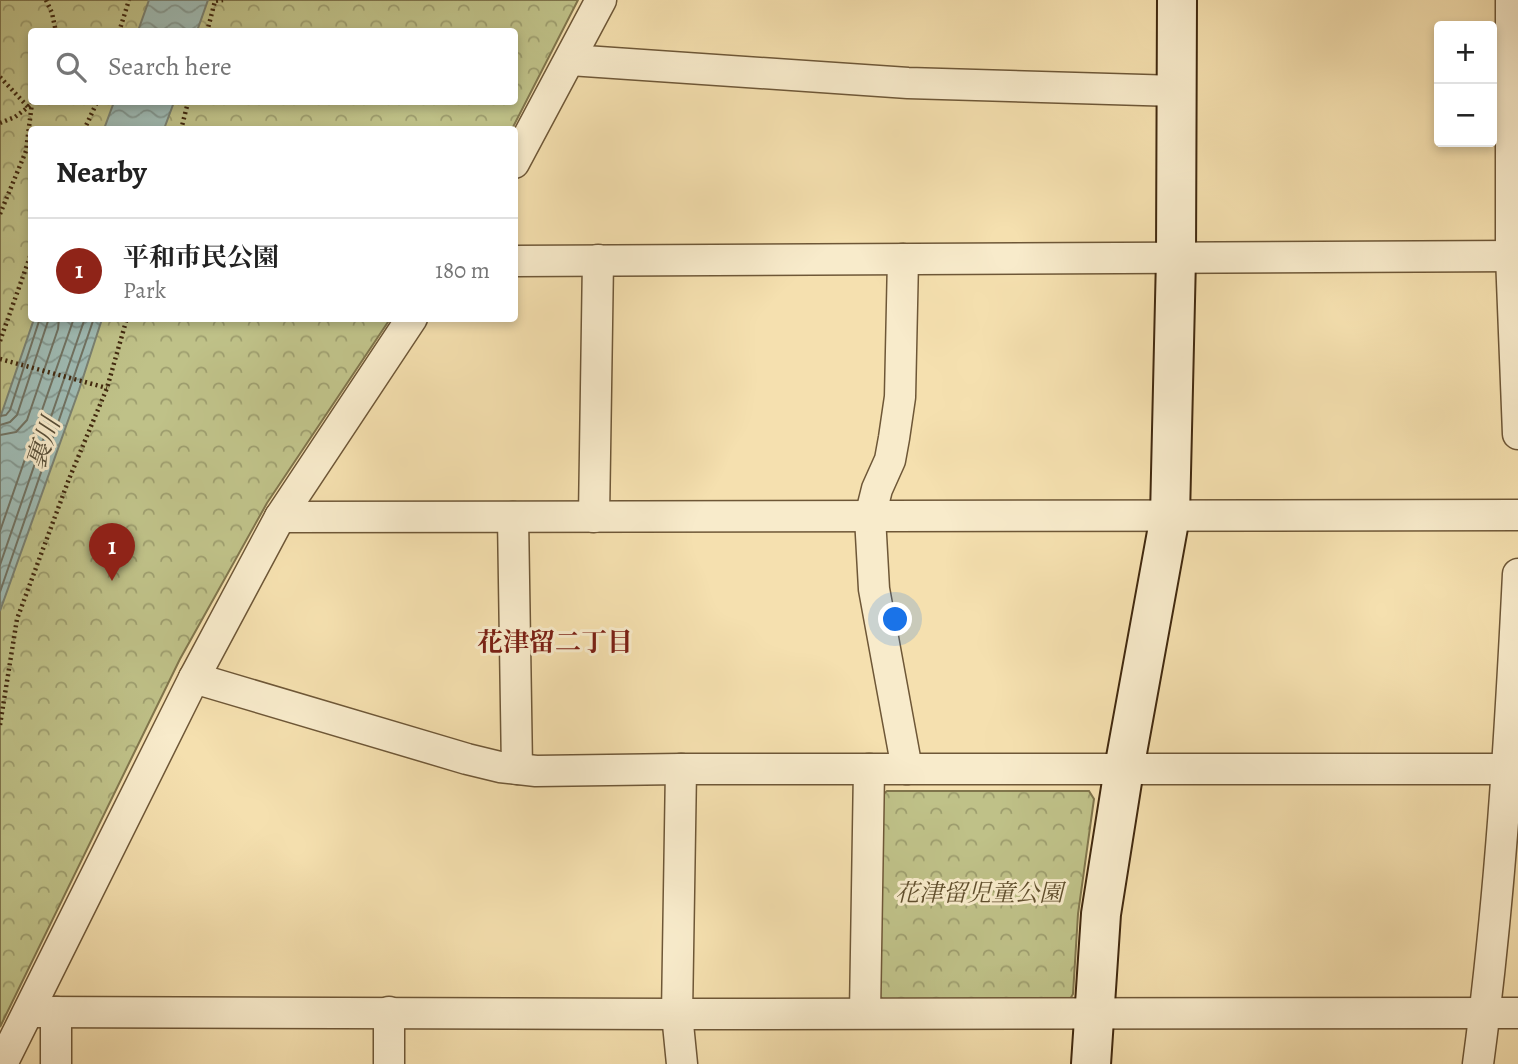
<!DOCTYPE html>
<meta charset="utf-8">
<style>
:root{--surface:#fff;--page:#f2f2f2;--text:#222;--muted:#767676;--line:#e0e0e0;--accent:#8f2418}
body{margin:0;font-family:Alegreya,"Noto Serif JP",serif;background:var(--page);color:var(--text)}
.controls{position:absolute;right:21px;top:21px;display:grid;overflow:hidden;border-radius:7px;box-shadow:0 4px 10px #0003}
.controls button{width:63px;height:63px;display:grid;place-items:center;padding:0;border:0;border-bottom:2px solid var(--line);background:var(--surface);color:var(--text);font:35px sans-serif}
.you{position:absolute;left:896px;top:620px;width:24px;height:24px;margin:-18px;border:5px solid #fff;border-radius:50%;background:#1a73e8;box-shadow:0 0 0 10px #1a73e833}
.badge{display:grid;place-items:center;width:46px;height:46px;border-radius:50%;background:var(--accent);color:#fff;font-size:23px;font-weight:700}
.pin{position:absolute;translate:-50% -58px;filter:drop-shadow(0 2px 4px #0008)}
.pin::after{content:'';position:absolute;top:37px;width:24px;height:21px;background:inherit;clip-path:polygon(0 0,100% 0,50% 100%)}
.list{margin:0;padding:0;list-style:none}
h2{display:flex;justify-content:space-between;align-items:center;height:91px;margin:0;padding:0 28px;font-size:30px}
h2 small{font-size:23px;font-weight:400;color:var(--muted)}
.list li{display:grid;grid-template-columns:46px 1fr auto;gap:21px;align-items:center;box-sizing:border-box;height:105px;padding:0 28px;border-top:2px solid var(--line)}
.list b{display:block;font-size:26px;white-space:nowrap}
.list p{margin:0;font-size:23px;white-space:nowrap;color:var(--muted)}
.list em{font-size:23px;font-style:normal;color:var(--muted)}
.icon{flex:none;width:38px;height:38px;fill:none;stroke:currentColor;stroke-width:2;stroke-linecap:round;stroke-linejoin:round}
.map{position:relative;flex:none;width:1518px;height:1064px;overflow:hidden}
.search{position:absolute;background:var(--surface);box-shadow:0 4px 10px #0003;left:28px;top:28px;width:490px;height:77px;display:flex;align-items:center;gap:18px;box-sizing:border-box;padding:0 24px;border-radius:7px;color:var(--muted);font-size:26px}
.panel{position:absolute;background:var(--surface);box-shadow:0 4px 10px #0003;left:28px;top:126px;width:490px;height:196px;border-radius:7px}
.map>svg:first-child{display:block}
.park{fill:url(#park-crowns);stroke:#80754c;stroke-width:2;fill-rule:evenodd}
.water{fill:url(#water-waves);stroke:#798172;stroke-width:2}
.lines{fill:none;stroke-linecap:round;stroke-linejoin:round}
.shore{stroke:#707262;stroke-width:2}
.street-casing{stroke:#6e5737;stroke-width:33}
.secondary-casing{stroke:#41290f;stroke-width:42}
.path{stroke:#41290f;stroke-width:4.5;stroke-dasharray:2 3.5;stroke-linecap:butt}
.street{stroke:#f8ebcb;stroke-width:30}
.secondary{stroke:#f8ebcb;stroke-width:38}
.labels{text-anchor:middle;stroke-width:6;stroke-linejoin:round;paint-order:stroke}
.park-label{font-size:24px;font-style:italic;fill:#604f2d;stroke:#f8ebcb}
.water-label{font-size:26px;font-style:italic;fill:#584e38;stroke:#f8ebcb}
.neighbourhood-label{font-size:26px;font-weight:bold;fill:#7a1f14;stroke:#f8ebcb}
</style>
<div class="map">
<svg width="1518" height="1064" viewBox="0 0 1518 1064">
<defs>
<pattern id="park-crowns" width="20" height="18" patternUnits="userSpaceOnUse" patternTransform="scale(1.75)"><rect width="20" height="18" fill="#bfc188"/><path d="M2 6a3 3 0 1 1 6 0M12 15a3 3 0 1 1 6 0" fill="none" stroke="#9d9d6e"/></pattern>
<pattern id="water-waves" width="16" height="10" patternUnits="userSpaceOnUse" patternTransform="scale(1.75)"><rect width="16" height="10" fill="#9fbbb4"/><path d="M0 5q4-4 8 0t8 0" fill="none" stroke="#839891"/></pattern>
</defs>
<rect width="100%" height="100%" fill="#f5e0af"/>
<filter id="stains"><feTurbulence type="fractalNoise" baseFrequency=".00286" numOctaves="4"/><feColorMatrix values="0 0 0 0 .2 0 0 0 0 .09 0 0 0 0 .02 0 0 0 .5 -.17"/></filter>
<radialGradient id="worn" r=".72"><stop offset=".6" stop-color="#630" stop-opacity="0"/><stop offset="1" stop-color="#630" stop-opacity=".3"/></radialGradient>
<!-- park -->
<g class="park">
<path d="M0,0H578L512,129L32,130V318L390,319L267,503L180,659L0,1027ZM32,32H514V102H32Z"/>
<polygon points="887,791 1089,791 1094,799 1078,914 1073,994 1069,1001 888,1003 875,993 877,799"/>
</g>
<!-- water -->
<g class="water">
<polygon points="149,0 208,0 197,31 138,31"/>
<polygon points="114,102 174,102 164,129 104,129"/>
<polygon points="34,319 102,319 79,390 0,611 0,418"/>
</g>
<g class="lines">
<!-- shore -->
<g class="shore">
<polyline points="0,416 6,415 10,410 40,318"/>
<polyline points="0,425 10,422 17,415 49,318"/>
<polyline points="0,435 16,432 27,420 58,329 59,318"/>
<polyline points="0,531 74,318"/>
<polyline points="0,565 85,318"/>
<polyline points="0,592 94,318"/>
</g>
<!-- street casing -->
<g class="street-casing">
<g id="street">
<polyline points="1511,0 1511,256 1518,434"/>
<polyline points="570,60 908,83 1177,91"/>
<polyline points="514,163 601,0"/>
<polyline points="903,259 900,397 894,438 890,460 877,489 870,517 874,589 907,769"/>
<polyline points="514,261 1518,256"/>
<polyline points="280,517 1518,515"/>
<polyline points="513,517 517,769"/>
<polyline points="594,517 598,260"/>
<polyline points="194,678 467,759 500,767 536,771 681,769 1518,769"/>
<polyline points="681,769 677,1014 682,1064"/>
<polyline points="29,1012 677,1014 1518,1013"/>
<polyline points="56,1012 56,1064"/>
<polyline points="389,1012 389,1064"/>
<polyline points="865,1013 869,769"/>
<polyline points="2,1064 194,678 280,517 412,318"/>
<path d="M1478,1064C1500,901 1510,737 1518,574"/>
</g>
</g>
<!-- secondary casing -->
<g class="secondary-casing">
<polyline id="secondary" points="1091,1064 1101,914 1124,769 1170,516 1176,258 1177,0"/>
</g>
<!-- path -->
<g class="path">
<polyline points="46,0 52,13 56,32"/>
<polyline points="119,32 129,0"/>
<polyline points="207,32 215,1 223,0"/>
<polyline points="0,77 28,107"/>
<polyline points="0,123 15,117 31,105"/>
<polyline points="84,130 97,102"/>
<polyline points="181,130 188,102"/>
<polyline points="0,214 26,151 32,103"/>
<polyline points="0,341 32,251"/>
<polyline points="0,359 107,388"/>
<polyline points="0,725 17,619 69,479 107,388 127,318"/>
</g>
<!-- street -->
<use href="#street" class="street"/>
<!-- secondary -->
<use href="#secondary" class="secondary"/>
</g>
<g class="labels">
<!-- park labels -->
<g class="park-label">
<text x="979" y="901">花津留児童公園</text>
</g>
<!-- water labels -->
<g class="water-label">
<text transform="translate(43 443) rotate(-71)" y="9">裏川</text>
</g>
<!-- neighbourhood labels -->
<g class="neighbourhood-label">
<text x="555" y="651">花津留二丁目</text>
</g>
</g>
<rect width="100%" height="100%" filter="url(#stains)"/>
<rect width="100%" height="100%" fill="url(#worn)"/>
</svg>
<div class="controls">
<button>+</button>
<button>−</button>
</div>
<div class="you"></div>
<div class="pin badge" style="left:112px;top:581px">1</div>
<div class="search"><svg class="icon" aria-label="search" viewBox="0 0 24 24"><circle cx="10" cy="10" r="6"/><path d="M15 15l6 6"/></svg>Search here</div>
<section class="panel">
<h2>Nearby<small></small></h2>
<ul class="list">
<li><span class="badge">1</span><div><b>平和市民公園</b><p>Park</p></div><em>180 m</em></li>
</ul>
</section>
</div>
